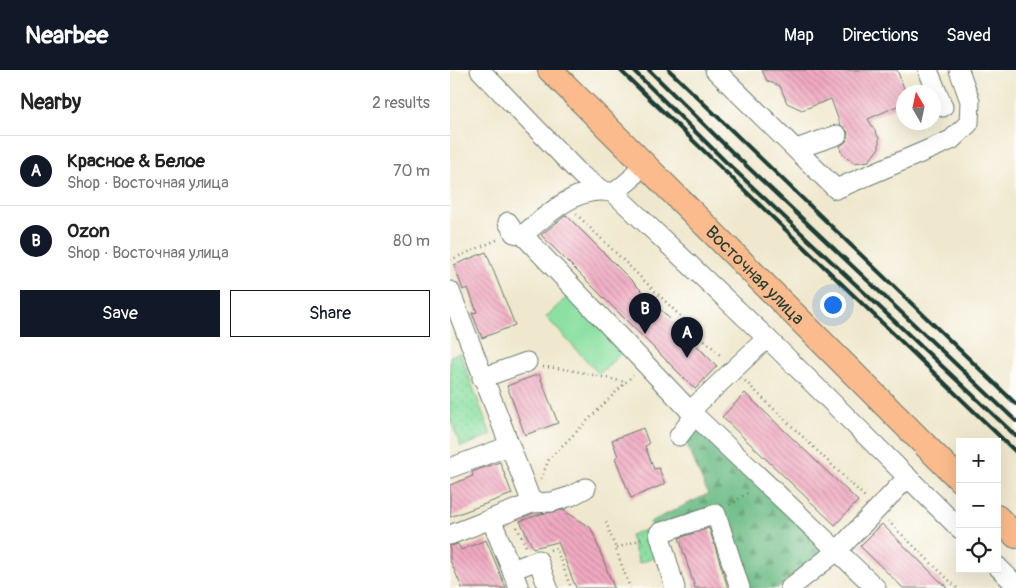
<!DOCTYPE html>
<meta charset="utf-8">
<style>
:root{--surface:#fff;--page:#f2f2f2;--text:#222;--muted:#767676;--line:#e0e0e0;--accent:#111827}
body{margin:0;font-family:Pangolin,sans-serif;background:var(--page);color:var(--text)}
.controls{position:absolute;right:15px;bottom:15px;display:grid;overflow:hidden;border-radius:0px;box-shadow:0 5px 20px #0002}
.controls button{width:45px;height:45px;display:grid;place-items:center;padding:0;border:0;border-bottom:1px solid var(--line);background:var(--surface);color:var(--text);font:25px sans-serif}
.compass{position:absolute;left:446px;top:15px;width:45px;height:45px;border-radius:50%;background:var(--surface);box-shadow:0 5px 20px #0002;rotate:351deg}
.you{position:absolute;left:382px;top:234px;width:18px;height:18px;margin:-12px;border:4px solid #fff;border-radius:50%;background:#1a73e8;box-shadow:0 0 0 8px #1a73e833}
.badge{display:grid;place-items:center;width:32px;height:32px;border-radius:50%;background:var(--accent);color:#fff;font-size:16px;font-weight:700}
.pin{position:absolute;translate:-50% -41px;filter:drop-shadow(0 1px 2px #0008)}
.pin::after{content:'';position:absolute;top:26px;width:18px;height:15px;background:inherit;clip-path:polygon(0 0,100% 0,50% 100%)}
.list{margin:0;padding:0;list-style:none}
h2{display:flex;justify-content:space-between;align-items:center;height:65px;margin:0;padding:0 20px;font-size:21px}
h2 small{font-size:16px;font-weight:400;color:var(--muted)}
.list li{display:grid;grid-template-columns:32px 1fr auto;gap:15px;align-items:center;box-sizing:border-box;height:70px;padding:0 20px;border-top:1px solid var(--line)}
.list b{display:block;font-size:19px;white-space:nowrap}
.list p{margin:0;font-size:16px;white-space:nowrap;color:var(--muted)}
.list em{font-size:16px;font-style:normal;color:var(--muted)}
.actions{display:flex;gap:10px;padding:15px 20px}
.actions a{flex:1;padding:11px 0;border:1px solid var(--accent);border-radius:0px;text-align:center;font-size:18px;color:var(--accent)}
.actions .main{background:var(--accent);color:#fff}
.icon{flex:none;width:28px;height:28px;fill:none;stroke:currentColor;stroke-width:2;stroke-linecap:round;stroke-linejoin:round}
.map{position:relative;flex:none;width:566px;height:518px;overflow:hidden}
header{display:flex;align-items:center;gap:30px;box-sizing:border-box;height:70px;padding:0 25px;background:var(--accent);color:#fff}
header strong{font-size:24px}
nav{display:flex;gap:28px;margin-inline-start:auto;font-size:18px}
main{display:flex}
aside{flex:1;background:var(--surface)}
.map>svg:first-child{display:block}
.forest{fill:url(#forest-firs);stroke:#487e5e}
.park{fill:url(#park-dots);stroke:#558e6b}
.pitch{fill:#8be0a2;stroke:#558e6b}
.building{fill:url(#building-back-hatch)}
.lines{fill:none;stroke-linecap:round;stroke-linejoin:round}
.minor-casing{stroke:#68796a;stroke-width:21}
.major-casing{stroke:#68796a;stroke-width:26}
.path{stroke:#68796a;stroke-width:2.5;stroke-dasharray:1 4;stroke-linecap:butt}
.minor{stroke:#fff;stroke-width:19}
.major{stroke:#fbbb8d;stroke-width:24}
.rail{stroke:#1f3d34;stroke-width:4}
.labels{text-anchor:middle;stroke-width:4;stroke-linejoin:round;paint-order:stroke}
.street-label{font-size:18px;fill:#1f3d34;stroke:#fdfcf7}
</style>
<header>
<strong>Nearbee</strong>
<nav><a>Map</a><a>Directions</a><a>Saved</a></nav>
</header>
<main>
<aside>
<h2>Nearby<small>2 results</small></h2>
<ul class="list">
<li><span class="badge">A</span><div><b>Красное &amp; Белое</b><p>Shop · Восточная улица</p></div><em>70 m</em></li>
<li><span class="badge">B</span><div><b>Ozon</b><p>Shop · Восточная улица</p></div><em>80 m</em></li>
</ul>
<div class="actions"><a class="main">Save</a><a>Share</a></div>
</aside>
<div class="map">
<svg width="566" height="518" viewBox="0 0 566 518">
<defs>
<pattern id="forest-firs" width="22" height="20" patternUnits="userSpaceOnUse" patternTransform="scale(1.25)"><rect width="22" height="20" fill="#70be88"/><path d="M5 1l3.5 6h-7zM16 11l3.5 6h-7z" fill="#5b9c70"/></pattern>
<pattern id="park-dots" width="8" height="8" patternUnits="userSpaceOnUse" patternTransform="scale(1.25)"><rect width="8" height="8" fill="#8be0a2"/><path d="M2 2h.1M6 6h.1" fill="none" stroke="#78c18c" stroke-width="1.8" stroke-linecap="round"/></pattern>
<pattern id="building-back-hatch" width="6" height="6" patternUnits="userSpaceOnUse" patternTransform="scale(1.25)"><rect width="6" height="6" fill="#f1a9c1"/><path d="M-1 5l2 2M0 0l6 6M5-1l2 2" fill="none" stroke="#c38b9e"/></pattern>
</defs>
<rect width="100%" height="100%" fill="#fdfcf7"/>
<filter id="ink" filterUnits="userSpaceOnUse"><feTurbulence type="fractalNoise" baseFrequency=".02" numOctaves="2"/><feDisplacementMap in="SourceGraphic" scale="10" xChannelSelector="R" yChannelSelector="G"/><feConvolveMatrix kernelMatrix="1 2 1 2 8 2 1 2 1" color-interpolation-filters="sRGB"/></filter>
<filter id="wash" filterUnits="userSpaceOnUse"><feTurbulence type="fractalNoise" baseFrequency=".0096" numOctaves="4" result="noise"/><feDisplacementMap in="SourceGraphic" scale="20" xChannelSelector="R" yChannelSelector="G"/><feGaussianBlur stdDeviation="1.12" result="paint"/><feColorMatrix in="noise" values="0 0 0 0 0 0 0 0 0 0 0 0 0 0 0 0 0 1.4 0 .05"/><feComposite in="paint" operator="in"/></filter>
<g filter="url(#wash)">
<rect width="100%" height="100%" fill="#f0e8ce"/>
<!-- forest -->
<polygon class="forest" points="245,352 377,479 328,518 295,518 268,438 204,461 200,452 258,424 234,367"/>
<!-- park -->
<g class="park">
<polygon points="10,283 41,365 11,377 0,348 0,286"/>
<polygon points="199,459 208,487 189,493 180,465"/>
</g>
<!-- pitch -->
<polygon class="pitch" points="119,225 173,282 149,304 96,247"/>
<g id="blocks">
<!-- building -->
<g class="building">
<polygon points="312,0 447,0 454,18 454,33 418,49 429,68 429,78 419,91 404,93 391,82 390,76 396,72 398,62 390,54 381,29 352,40 337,33 330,16 317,11"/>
<polygon points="116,145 267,296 245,319 91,165"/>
<polygon points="36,182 65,255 32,268 22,243 27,242 18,218 13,220 4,195"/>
<polygon points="89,304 108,353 75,365 57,316"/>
<polygon points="295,323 408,431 385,455 272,347"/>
<polygon points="193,358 199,374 195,376 204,399 209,398 215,414 181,428 165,388 168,386 162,370"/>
<polygon points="50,392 62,424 0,447 0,415 23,406 22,402"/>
<polygon points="113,440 141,458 164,518 126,518 108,472 83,478 70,451 91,444"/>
<polygon points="432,454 497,518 453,518 410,476"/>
<polygon points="259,458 278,518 245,518 229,468"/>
<polygon points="36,470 56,518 12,518 0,490 0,476 8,474 11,480"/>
</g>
</g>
</g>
<g filter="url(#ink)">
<use href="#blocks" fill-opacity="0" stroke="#68796a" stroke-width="1"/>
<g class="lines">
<!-- minor casing -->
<g class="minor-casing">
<g id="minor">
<polyline points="30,0 131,105 150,119"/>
<polyline points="265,0 386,119 501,70 519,53 520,31 509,0"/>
<polyline points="478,0 493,37"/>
<polyline points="346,79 387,65"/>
<polyline points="164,123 317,268 510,459"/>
<polyline points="58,152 64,163 73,165 240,341 426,518"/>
<path d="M73,165C98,144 129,113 164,123L181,109L192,94"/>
<polyline points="0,221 82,433"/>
<polyline points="32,308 77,292"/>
<polyline points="240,341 317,268"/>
<polyline points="229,366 245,345"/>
<polyline points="0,398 59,376"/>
<polyline points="41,449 69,518"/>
<polyline points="0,465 82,433 102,432 121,426 136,418"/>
<polyline points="547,496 566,515"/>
<polyline points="62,500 88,490 98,518"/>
<polyline points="225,518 209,463 266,444 290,518"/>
<polyline points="340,518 387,481 458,407"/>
</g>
</g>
<!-- major casing -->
<g class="major-casing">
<g id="major">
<path id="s1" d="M100,0L510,410"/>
<polyline points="547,447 566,466"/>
</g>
</g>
<!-- path -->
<g class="path">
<polyline points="126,144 272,287"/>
<polyline points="0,190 49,169"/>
<path d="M93,297C121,298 148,307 176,312"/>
<polyline points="295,311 415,427"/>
<polyline points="91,409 99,389 183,305"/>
<polyline points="280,435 300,421"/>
<polyline points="438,451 507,518"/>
<polyline points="156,452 180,518"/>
<polyline points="67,457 76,477"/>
<polyline points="167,478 194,468"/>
<polyline points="100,480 106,478 121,518"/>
</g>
<!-- minor -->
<use href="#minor" class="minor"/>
<!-- major -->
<use href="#major" class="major"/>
<!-- rail -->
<g class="rail">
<polyline points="170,0 566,382"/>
<polyline points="183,0 275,91 566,366"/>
<polyline points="199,0 283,83 566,351"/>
<polyline points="219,0 566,334"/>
</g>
</g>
</g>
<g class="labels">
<!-- street labels -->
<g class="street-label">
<text dy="6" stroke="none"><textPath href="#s1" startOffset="290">Восточная улица</textPath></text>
</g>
</g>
</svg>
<div class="controls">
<button>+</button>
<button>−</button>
<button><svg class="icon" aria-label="locate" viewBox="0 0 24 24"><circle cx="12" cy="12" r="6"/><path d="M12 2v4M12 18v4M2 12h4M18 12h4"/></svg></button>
</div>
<svg class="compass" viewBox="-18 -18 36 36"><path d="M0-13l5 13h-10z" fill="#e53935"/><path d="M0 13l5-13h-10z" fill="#767676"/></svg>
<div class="you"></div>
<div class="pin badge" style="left:237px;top:288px">A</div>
<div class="pin badge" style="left:195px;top:264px">B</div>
</div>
</main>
